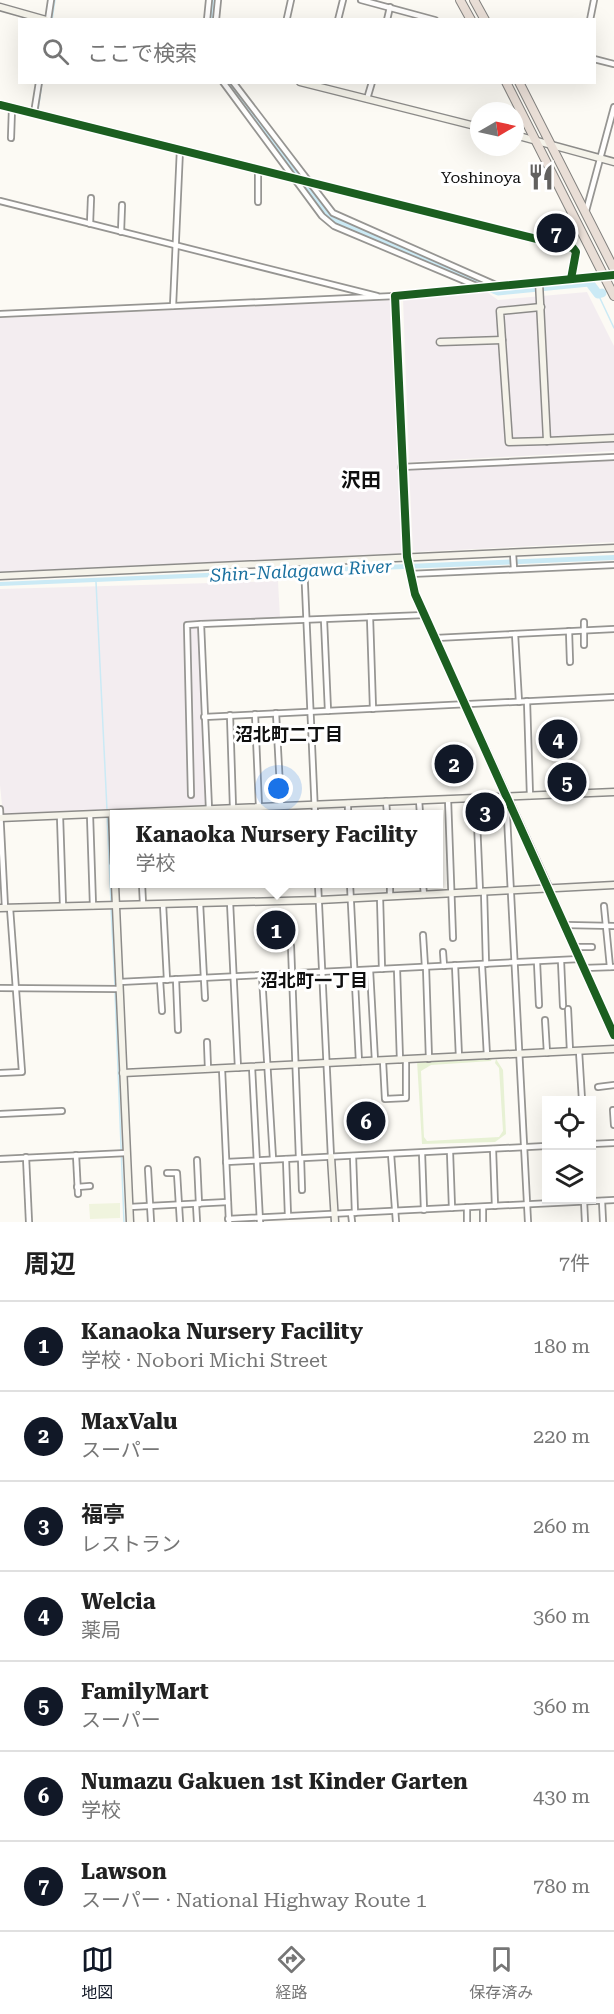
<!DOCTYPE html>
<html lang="ja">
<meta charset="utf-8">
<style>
:root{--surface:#fff;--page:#f2f2f2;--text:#222;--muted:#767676;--line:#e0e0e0;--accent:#111827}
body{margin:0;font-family:"Roboto Serif","Noto Sans JP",serif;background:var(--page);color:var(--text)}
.controls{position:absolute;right:18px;bottom:18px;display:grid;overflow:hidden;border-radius:0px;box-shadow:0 6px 24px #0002}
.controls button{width:54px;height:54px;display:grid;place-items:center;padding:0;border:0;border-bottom:2px solid var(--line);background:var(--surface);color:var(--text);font:30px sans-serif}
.compass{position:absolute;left:470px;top:102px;width:54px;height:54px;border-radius:50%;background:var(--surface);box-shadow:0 6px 24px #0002;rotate:81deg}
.you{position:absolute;left:279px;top:789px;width:21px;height:21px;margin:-15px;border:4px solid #fff;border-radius:50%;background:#1a73e8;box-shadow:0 0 0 9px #1a73e833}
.badge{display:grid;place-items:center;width:39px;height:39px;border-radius:50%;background:var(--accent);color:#fff;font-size:20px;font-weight:700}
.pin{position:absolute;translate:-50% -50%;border:3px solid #fff;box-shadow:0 2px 6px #0006}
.popup{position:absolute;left:110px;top:810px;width:333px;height:78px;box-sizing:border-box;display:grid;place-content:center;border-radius:0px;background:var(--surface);filter:drop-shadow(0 2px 4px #0005);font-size:20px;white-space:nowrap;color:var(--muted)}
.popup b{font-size:22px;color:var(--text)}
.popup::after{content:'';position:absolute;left:50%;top:100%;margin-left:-12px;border:12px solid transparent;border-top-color:var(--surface)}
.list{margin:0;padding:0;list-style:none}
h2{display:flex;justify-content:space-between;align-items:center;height:78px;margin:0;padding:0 24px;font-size:26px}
h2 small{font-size:20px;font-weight:400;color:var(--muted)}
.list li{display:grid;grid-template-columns:39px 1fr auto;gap:18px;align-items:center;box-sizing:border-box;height:90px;padding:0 24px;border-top:2px solid var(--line)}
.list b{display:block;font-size:22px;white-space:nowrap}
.list p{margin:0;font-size:20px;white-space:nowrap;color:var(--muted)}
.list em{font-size:20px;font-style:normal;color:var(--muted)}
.icon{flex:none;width:33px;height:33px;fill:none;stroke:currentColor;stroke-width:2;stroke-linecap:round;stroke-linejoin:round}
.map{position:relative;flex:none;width:614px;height:1222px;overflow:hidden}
.search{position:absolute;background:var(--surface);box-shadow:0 6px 24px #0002;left:18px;right:18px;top:18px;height:66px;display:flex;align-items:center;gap:15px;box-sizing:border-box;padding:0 21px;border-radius:0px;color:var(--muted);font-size:22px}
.sheet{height:708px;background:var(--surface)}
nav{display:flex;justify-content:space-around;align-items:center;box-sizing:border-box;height:84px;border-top:2px solid var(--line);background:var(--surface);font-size:16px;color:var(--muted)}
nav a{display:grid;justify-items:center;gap:3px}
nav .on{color:var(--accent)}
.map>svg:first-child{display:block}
.industrial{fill:#f3edf0}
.green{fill:#e7f1d4}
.pitch{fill:#f0f4de}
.water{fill:#cbeaf5}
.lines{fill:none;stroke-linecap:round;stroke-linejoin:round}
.stream{stroke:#cbeaf5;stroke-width:1.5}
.river{stroke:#cbeaf5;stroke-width:9}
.street-casing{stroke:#969592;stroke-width:8}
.secondary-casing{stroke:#8c8b89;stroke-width:9}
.highway-casing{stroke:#83827f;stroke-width:10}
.street{stroke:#fffefd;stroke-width:4.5}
.secondary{stroke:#f5f3ea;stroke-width:6}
.highway{stroke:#e9ded6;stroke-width:8}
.cycleway-casing{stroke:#fff;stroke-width:11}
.cycleway{stroke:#1b5e20;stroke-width:8}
.labels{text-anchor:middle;stroke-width:6;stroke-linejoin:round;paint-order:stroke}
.poi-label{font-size:16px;fill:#0f0f0f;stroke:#fff;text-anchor:end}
.water-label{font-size:18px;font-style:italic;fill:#1a709f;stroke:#fff}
.neighbourhood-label{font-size:18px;font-weight:bold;fill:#0f0f0f;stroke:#fff}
.quarter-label{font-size:20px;font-weight:bold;fill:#0f0f0f;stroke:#fff}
</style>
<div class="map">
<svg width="614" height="1222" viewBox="0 0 614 1222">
<rect width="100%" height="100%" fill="#fcfaf4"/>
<!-- industrial -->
<g class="industrial">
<polygon points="487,292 498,300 587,292 614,346 614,451 409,462 403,299"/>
<polygon points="392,300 403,553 0,572 0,318"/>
<polygon points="614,459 614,542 416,552 413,550 409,468"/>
<polygon points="278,581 280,618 199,623 207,805 3,815 0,785 0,589"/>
</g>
<!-- green -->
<polygon class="green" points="492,1058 491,1061 431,1065 421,1071 424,1137 427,1141 499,1137 503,1131 499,1068 495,1063 496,1059 503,1070 506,1134 495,1142 422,1144 417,1061"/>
<!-- pitch -->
<polygon class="pitch" points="120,1203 120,1218 90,1219 89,1204"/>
<!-- water -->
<polygon class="water" points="614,555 614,560 0,586 0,582"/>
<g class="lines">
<!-- stream -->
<g class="stream">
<polyline points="52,20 55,0"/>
<polyline points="38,111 42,82"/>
<polyline points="598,294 614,328"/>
<polyline points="96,582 107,810"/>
<polyline points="107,815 111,903"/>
<polyline points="111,908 115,987"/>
<polyline points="115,992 124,1222"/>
</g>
<!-- river -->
<g class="river">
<polyline points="211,20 213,0"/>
<polyline points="229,82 328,213 336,220 498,291 589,282 598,294 602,293"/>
</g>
<!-- street casing -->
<g class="street-casing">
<g id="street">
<polyline points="361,0 435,20"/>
<polyline points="287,18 291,0"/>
<polyline points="48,20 51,0"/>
<polyline points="207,20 209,0"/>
<polyline points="216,20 218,0"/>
<polyline points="338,20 343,0"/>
<polyline points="387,20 390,7"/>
<polyline points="590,20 594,0"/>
<polyline points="594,59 614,64"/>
<polyline points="223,82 322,216 334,226 479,287"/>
<polyline points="233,82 333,213 498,286"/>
<polyline points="367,99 372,82"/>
<polyline points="0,105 573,248 576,252 571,279"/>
<polyline points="34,113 39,82"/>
<polyline points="11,138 12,108"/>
<polyline points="0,201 377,296"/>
<polyline points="258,202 258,169"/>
<polyline points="586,211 614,107"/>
<polyline points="90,224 91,198"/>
<polyline points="121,232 122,205"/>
<polyline points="173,306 180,149"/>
<polyline points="0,314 395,296"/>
<polyline points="401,467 614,457"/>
<polyline points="513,553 514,569"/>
<polyline points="304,564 315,814"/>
<polyline points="410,574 614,565"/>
<polyline points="370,617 373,709"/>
<polyline points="324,620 328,711"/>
<polyline points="584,622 584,645"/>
<polyline points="569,631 570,662"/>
<polyline points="515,634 519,702"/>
<polyline points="436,638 614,629"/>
<polyline points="527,701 530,796"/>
<polyline points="276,713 281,806"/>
<polyline points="255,714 259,807"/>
<polyline points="230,715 233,808"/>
<polyline points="204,717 614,697"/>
<polyline points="191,795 187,625 201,624"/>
<polyline points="506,797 528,1222"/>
<polyline points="476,798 480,892"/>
<polyline points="448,799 453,938"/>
<polyline points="419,800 420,814"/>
<polyline points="386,801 387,814"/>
<polyline points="348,803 348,814"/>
<polyline points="0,809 5,908"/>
<polyline points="209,809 201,624 425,615"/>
<polyline points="90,815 93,906"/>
<polyline points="60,816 63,906"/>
<polyline points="142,884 143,904"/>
<polyline points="318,884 331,1157"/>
<polyline points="350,884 359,1062"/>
<polyline points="390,884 390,896"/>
<polyline points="423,884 424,895"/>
<polyline points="549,888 614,1035"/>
<polyline points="484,891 486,964"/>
<polyline points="380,897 382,969"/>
<polyline points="230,902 238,1068"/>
<polyline points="200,903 205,998"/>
<polyline points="163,904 167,980"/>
<polyline points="604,906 610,967"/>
<polyline points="566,925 614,926"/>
<polyline points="423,935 425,967"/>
<polyline points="291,946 299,1158"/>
<polyline points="575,947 592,947"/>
<polyline points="443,952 444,966"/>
<polyline points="561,961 563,1006"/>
<polyline points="537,962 539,1005"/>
<polyline points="455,965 459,1057"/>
<polyline points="482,965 487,1056"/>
<polyline points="426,967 429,1059"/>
<polyline points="584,968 614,967"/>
<polyline points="397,969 400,1060"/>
<polyline points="370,970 375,1061"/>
<polyline points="262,976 273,1159"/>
<polyline points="176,979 178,1030"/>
<polyline points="160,980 162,1011"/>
<polyline points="119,982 580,959"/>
<polyline points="0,988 119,989"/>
<polyline points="568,1009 570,1051"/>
<polyline points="545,1020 547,1053"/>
<polyline points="207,1042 208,1069"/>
<polyline points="579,1051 582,1100"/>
<polyline points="383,1061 385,1099 406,1098 406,1060"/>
<polyline points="252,1067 260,1222"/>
<polyline points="222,1069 229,1222"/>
<polyline points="0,1073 22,1072 10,908"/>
<polyline points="598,1087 614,1085"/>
<polyline points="613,1110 614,1125"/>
<polyline points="0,1114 62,1111"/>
<polyline points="592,1144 614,1143"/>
<polyline points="493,1149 495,1206"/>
<polyline points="450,1152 452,1208"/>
<polyline points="422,1153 424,1210"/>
<polyline points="391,1154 396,1222"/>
<polyline points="76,1155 78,1194"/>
<polyline points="353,1156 355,1213"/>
<polyline points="26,1157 29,1222"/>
<polyline points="301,1158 302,1190"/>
<polyline points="0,1159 127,1153"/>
<polyline points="286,1159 288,1216"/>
<polyline points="197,1160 199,1204"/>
<polyline points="226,1162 546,1146"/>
<polyline points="148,1169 151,1222"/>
<polyline points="167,1173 177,1173 180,1222"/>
<polyline points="77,1187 90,1186"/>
<polyline points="584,1201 585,1222"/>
<polyline points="602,1201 603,1222"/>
<polyline points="196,1204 197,1222"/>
<polyline points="129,1207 228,1202"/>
<polyline points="467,1207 467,1222"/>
<polyline points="483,1207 483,1222"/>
<polyline points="351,1213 352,1222"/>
<polyline points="228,1219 614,1200"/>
</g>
</g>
<!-- secondary casing -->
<g class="secondary-casing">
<g id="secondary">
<polyline points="0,7 46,20"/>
<polyline points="300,82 479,127"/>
<polyline points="515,135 614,162"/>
<polyline points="539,282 547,441 614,438"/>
<polyline points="541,307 500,311 509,442 547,441"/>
<polyline points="440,342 502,340"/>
<polyline points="0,576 614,548"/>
<polyline points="112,814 114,863"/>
<polyline points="0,818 614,792"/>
<polyline points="115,884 130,1222"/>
<polyline points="549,888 415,594 407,557 395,296 614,275"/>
<polyline points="0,908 319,900 614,885"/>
<polyline points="123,1073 614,1049"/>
<polyline points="331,1157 335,1222"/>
</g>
</g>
<!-- highway casing -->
<g class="highway-casing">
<g id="highway">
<polyline points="460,0 471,20"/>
<polyline points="474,0 485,20"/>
<polyline points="506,82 614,296"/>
<polyline points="519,82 614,269"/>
</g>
</g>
<!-- street -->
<use href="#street" class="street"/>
<!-- secondary -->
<use href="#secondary" class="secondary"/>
<!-- highway -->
<use href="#highway" class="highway"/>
<!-- cycleway casing -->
<g class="cycleway-casing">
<g id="cycleway">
<polyline points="0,105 573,248 576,252 571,279"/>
<polyline points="614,275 395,296 407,557 415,594 614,1035"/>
</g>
</g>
<!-- cycleway -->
<use href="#cycleway" class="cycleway"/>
</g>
<!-- icons -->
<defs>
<g id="restaurant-bare" transform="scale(2.07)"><path d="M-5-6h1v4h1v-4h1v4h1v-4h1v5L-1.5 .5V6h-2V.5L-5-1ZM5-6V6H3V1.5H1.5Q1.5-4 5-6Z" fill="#62615f" stroke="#fff" stroke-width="2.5" paint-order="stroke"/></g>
</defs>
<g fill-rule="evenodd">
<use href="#restaurant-bare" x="541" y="177"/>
</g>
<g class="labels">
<!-- poi labels -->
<g class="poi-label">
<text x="521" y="183">Yoshinoya</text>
</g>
<!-- water labels -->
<g class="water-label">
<text transform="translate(301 571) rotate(-3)" y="6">Shin-Nalagawa River</text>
</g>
<!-- neighbourhood labels -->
<g class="neighbourhood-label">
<text x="289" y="741">沼北町二丁目</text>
<text x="314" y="987">沼北町一丁目</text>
</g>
<!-- quarter labels -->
<g class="quarter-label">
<text x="361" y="487">沢田</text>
</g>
</g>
</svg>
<div class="controls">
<button><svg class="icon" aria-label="locate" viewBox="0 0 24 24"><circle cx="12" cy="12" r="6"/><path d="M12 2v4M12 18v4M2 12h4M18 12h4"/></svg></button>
<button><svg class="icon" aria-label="layers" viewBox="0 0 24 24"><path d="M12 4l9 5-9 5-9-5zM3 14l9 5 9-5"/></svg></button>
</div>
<svg class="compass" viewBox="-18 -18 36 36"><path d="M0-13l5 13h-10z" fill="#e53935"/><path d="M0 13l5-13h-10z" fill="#767676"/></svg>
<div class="you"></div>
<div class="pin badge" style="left:276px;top:930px">1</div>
<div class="popup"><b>Kanaoka Nursery Facility</b>学校</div>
<div class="pin badge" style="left:454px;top:764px">2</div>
<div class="pin badge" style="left:485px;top:812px">3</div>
<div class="pin badge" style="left:558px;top:739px">4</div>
<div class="pin badge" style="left:567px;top:782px">5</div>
<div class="pin badge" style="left:366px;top:1121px">6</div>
<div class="pin badge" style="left:556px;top:233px">7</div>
<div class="search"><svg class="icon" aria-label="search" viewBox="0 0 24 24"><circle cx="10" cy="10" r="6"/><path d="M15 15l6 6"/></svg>ここで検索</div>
</div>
<section class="sheet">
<h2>周辺<small>7件</small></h2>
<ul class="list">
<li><span class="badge">1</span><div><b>Kanaoka Nursery Facility</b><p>学校 · Nobori Michi Street</p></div><em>180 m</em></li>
<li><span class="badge">2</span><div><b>MaxValu</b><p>スーパー</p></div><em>220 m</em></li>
<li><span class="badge">3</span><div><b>福亭</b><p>レストラン</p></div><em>260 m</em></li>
<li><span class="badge">4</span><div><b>Welcia</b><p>薬局</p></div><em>360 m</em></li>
<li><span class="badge">5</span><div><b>FamilyMart</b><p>スーパー</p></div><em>360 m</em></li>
<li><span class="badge">6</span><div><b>Numazu Gakuen 1st Kinder Garten</b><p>学校</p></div><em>430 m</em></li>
<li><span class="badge">7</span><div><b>Lawson</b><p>スーパー · National Highway Route 1</p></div><em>780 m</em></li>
</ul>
</section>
<nav>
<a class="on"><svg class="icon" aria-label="map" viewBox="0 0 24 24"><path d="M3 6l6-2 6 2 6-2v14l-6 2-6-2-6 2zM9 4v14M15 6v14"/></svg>地図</a>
<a><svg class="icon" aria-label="directions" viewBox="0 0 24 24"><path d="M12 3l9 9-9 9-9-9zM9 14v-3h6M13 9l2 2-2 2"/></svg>経路</a>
<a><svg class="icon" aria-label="saved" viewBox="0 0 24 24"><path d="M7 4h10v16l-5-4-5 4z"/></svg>保存済み</a>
</nav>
